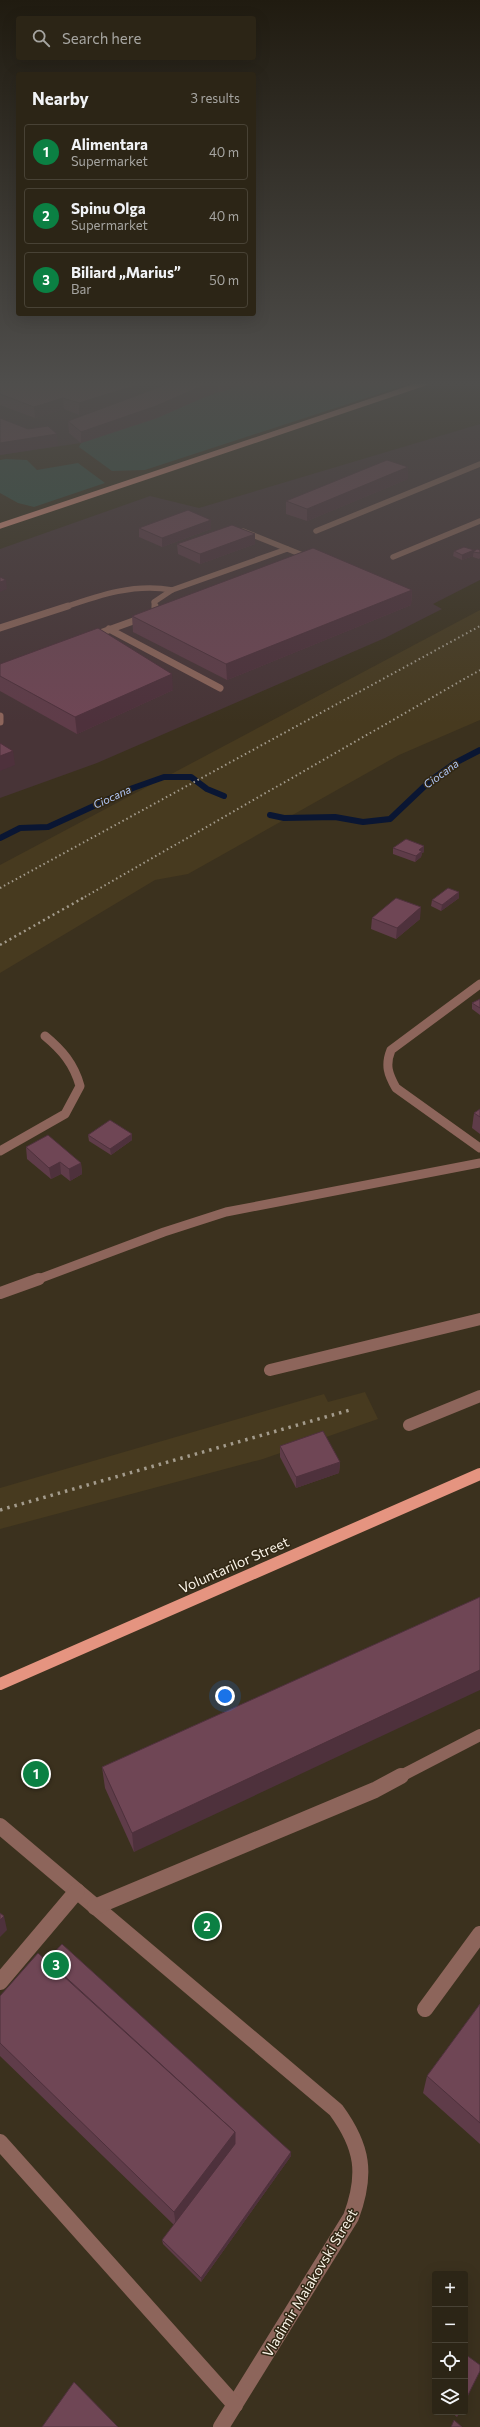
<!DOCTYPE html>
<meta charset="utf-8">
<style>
:root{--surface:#2c2516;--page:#342d1f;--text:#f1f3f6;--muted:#a6a5a1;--line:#484235;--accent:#0b8043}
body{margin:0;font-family:Commissioner,sans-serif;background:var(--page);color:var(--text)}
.controls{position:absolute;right:12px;bottom:12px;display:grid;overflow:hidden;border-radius:4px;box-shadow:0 4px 16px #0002}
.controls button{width:36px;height:36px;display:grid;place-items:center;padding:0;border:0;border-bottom:1px solid var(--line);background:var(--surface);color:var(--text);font:20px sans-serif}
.you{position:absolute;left:225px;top:1696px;width:14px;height:14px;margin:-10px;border:3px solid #fff;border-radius:50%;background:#1a73e8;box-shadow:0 0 0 6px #1a73e833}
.badge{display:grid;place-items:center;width:26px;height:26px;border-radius:50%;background:var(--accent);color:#fff;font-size:13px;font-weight:700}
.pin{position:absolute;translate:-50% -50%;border:2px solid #fff;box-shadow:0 1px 4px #0006}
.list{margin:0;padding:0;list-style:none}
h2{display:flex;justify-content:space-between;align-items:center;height:52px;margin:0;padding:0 16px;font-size:17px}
h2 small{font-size:13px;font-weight:400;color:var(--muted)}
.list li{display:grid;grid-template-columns:26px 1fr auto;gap:12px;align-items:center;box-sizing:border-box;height:56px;margin:0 8px 8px;padding:0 8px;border:1px solid var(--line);border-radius:4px}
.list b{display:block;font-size:15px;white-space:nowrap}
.list p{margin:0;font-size:13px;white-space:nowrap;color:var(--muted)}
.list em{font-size:13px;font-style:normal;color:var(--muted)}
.icon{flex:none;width:22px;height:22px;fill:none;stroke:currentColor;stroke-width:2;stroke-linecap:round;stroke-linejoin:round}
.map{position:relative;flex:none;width:480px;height:2427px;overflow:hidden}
.search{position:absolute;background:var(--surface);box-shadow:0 4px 16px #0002;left:16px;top:16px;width:240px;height:44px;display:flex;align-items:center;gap:10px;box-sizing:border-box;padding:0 14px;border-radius:4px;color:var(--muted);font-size:15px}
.panel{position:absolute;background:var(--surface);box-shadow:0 4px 16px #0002;left:16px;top:72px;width:240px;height:244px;border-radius:4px}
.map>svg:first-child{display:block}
.built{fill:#473a1f}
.industrial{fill:#483437}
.green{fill:#325244}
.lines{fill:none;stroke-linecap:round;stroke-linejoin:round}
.stream{stroke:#0a1633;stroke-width:6}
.minor-far4{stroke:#8d655b;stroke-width:5.5}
.minor-far3{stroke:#8d655b;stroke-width:7}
.minor-far2{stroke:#8d655b;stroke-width:9}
.minor-far1{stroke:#8d655b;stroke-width:12}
.minor{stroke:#8d655b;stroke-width:16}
.major-far1{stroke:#e59480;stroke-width:5.5}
.major{stroke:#e59480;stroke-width:12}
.rail-far2{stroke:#a39b8c;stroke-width:2;stroke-dasharray:1.5 3;stroke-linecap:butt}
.rail-far1{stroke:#a39b8c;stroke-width:2.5;stroke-dasharray:2 3.5;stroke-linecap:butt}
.rail{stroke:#a39b8c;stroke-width:3.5;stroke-dasharray:2.5 5;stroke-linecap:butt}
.wall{fill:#5f3c49}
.shaded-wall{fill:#4e313c}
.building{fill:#6f4655;stroke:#4e313c}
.labels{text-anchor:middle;stroke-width:3;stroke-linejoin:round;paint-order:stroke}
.far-water-label{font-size:11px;font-style:italic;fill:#b1c7f8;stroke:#312714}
.near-street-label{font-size:14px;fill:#faf4e8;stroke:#312714}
</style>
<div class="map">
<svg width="480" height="2427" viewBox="0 0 480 2427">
<rect width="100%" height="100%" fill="#3b311e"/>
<!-- built -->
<g class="built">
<polygon points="480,610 480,720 399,755 188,874 155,880 0,973 0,865"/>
<polygon points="365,1392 378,1419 263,1459 0,1529 0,1488 324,1394 328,1402"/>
</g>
<!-- industrial -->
<g class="industrial">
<polygon points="0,383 243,383 81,443 0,455"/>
<polygon points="480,424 480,580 433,604 442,609 385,638 97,763 0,798 0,549 150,496 199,508"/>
</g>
<!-- green -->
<g class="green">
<polygon points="243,383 412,383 145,470 112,471 79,447 81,443"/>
<polygon points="6,459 27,460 37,470 78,463 105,483 34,507 18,503 0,493 0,460"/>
</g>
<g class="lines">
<!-- stream -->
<g class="stream">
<polyline points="270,815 284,818 335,817 363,822 390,819 430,781 455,763 480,750"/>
<polyline points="0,838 20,828 48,827 133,788 164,777 191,777 207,789 224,796"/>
</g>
<!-- minor-far4 -->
<g class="minor-far4">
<polyline points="243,531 310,558"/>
<polyline points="316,531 480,464"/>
<polyline points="393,557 480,521"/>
<path d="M65,607C100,595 135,583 172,590"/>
<polyline points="155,607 154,602 172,590 287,549"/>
</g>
<!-- minor-far3 -->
<g class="minor-far3">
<polyline points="0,628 68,606"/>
<polyline points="109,629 220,688"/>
<polyline points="100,633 150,615 155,610 155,606"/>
<polyline points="0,716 0,722"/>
</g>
<!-- minor-far2 -->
<g class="minor-far2">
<path d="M480,984L391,1050C385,1065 388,1074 396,1088L480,1148"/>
<path d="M0,1151L65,1114L80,1086C74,1064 62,1050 45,1036"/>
<polyline points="36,1280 164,1232 226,1212 480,1163"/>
</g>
<!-- minor-far1 -->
<g class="minor-far1">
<polyline points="0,1293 39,1279"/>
<polyline points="270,1370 480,1319"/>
<polyline points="409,1425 480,1396"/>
<polyline points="399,1777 480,1735"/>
</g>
<!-- minor -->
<g class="minor">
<path d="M0,1826L336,2110C363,2147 367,2174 351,2217L221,2427"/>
<polyline points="95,1907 375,1790 401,1776"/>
<polyline points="0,1982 77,1891"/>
<polyline points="425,2009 480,1934"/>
<polyline points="0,2142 235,2405"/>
</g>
<!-- major-far1 -->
<polyline class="major-far1" points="0,526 425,383"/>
<!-- major -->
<polyline class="major" points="0,1684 480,1474"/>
<!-- rail-far2 -->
<g class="rail-far2">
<polyline points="0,888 480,626"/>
<polyline points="81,899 480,670"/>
</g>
<!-- rail-far1 -->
<polyline class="rail-far1" points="0,945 83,898"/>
<!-- rail -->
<polyline class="rail" points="0,1510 350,1410"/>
</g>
<!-- wall -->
<g class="wall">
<polygon points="0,383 147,383 137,387 137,396 170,383 243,383 222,392 218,391 157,418 81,443 69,433 68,421 127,400 79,415 64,409 35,418 0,405"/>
<polygon points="408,479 307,521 286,514 286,501"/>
<polygon points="139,528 211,529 162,547 139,537"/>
<polygon points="177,544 255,544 200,564 178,554"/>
<polygon points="474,550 474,551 480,550 480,558 479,559 473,557 473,556 462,560 453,556 454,551"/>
<polygon points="412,590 411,605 227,680 133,632 132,616"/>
<polygon points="0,664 173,690 77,734 0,691"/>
<polygon points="393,848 424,852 422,853 421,857 415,862 393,854"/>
<polygon points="459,892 459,898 441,911 431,906 432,900"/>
<polygon points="372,918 420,919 396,939 371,929"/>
<polygon points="480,999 480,1015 472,1009 472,1003"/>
<polygon points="480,1109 480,1134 472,1128 474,1113"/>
<polygon points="132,1134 132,1140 111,1155 89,1141 88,1135"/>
<polygon points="26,1147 81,1163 82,1174 70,1181 61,1174 51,1179 27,1159"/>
<polygon points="280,1446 340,1462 339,1473 296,1488 280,1457"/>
<polygon points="480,1597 134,1852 105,1788 102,1767"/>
<polygon points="47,1960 291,2156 201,2282 163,2244 162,2240 174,2225 0,2056 0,1996"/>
<polygon points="480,2004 480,2144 423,2093 427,2076"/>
<polygon points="435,2392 435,2399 433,2397"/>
<polygon points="451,2412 460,2412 457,2417"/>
</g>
<!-- shaded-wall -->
<g class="shaded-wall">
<polygon points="122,383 147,383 137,387 137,396 79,415 79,403"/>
<polygon points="209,383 218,383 218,391 157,418 81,443 81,432"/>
<polygon points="243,383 222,392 221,384"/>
<polygon points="63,398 64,409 35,418 34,407"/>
<polygon points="57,434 58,446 0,455 0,443"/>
<polygon points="408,467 408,479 307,521 307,509"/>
<polygon points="211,520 211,529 162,547 162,538"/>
<polygon points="255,534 255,544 200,564 200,554"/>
<polygon points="474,550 473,556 462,560 462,555"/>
<polygon points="6,580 7,589 0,592 0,582"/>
<polygon points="412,590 411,605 227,680 226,664"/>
<polygon points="172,674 173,690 77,734 75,717"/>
<polygon points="13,751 15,765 0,771 0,756"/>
<polygon points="424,846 424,852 422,853 421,857 415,862 416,856 419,850"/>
<polygon points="459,892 459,898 441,911 442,905"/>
<polygon points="421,907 420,919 396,939 397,928"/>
<polygon points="132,1134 132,1140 111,1155 110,1149"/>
<polygon points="60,1162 61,1174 51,1179 49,1168"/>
<polygon points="81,1163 82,1174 70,1181 69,1169"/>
<polygon points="340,1462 339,1473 296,1488 296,1477"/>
<polygon points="480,1670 480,1690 134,1852 132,1833"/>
<polygon points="4,1916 7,1930 0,1937 0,1920"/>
<polygon points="235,2132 235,2148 176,2227 174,2212"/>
<polygon points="291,2152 291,2156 201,2282 201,2278"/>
</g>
<!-- building -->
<g class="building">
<polygon points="0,383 131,383 137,385 79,403 63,398 34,407 0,394"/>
<polygon points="170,383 209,383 156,406 81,432 68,421"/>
<polygon points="0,418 28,429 48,426 57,434 0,443"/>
<polygon points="387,460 408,467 307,509 286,501"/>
<polygon points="188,510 211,520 162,538 139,528"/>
<polygon points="232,525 255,534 200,554 177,544"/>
<polygon points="464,547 474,550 462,555 454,551"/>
<polygon points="313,548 412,590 226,664 132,616"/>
<polygon points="477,549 480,550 480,553 473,552"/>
<polygon points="0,577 6,580 0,582"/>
<polygon points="98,628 172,674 75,717 0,676 0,664"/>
<polygon points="0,743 13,751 0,756"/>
<polygon points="406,839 424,846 419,850 422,851 416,856 393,848"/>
<polygon points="448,888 459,892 442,905 432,900"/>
<polygon points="396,898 421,907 397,928 372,918"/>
<polygon points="480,999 480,1008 472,1003"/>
<polygon points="480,1109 480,1117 474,1113"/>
<polygon points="110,1120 132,1134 110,1149 88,1135"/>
<polygon points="48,1135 81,1163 69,1169 60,1162 49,1168 26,1147"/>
<polygon points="323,1431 340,1462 296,1477 280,1446"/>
<polygon points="480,1597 480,1670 132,1833 102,1767"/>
<polygon points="0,1913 4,1916 0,1920"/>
<polygon points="62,1944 291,2152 201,2278 162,2240 235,2144 235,2132 47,1960"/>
<polygon points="38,1953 235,2132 174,2212 0,2043 0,1996"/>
<polygon points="480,2004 480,2123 427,2076"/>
<polygon points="465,2354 480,2365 480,2371 465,2401"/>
<polygon points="74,2382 118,2427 42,2427"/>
<polygon points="454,2420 462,2427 451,2427"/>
</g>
<!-- sky -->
<linearGradient id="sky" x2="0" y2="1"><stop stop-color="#201b10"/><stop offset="0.53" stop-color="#4f4e4c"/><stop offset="1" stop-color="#4f4e4c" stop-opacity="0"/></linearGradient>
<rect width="480" height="723" fill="url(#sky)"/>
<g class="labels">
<!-- far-water labels -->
<g class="far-water-label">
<text transform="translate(441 774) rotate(-36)" y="4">Ciocana</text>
<text transform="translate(112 797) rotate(-25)" y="4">Ciocana</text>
</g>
<!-- near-street labels -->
<g class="near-street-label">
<text transform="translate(234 1565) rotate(-24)" y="5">Voluntarilor Street</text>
<text transform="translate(310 2283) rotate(-59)" y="5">Vladimir Maiakovski Street</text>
</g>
</g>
</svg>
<div class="controls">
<button>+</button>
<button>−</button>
<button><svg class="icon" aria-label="locate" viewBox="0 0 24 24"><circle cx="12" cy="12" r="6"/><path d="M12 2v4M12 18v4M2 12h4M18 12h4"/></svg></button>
<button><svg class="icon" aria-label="layers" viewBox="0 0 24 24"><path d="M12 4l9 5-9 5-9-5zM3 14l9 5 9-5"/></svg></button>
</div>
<div class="you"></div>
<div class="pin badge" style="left:36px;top:1774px">1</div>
<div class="pin badge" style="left:207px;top:1926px">2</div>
<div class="pin badge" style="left:56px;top:1965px">3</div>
<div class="search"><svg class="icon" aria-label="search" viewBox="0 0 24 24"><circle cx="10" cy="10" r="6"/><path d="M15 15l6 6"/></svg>Search here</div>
<section class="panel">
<h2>Nearby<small>3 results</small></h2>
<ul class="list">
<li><span class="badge">1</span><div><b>Alimentara</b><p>Supermarket</p></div><em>40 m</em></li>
<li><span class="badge">2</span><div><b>Spinu Olga</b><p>Supermarket</p></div><em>40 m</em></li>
<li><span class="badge">3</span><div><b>Biliard „Marius”</b><p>Bar</p></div><em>50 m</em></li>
</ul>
</section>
</div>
